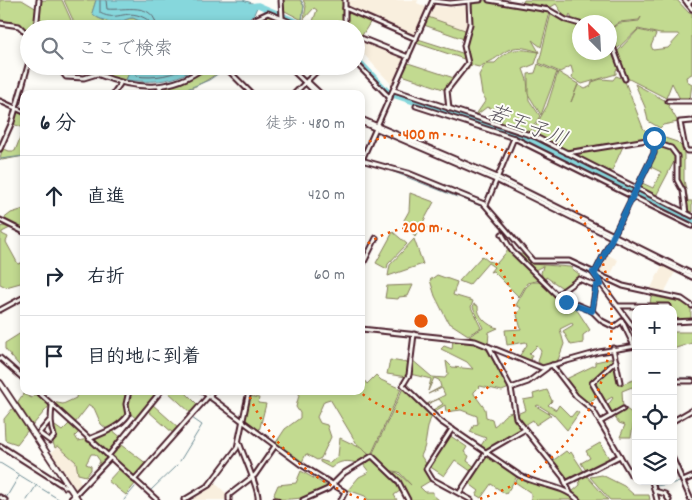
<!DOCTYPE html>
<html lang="ja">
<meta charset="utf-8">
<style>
:root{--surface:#fff;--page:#f2f2f3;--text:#1f2937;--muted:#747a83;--line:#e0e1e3}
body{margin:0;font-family:Dekko,"Klee One",sans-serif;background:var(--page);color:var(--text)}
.controls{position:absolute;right:15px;bottom:15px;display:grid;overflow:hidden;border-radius:10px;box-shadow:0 2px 8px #0003}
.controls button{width:45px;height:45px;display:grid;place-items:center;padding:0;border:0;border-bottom:1px solid var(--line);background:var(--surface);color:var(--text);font:25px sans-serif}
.compass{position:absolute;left:572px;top:15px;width:45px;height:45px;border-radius:50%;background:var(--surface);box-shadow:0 2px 8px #0003;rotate:336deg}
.stop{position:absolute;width:15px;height:15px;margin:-11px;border:4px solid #1f6fb2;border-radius:50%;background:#fff}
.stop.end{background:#1f6fb2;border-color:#fff;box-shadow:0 1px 5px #0008}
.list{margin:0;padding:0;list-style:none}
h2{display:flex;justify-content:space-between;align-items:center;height:65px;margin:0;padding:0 20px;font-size:21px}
h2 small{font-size:16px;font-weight:400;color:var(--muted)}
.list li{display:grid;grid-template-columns:32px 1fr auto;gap:15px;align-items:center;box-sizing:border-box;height:80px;padding:0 20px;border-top:1px solid var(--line)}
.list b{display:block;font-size:19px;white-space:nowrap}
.list em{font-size:16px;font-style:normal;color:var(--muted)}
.icon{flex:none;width:28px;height:28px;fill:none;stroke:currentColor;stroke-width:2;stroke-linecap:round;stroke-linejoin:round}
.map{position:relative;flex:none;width:692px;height:500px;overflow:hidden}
.search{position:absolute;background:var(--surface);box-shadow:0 2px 8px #0003;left:20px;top:20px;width:345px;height:55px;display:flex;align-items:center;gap:12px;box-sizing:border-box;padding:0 18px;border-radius:28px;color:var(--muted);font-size:19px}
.panel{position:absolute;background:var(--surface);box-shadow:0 2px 8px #0003;left:20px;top:90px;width:345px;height:305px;border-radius:10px}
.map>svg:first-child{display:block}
.built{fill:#f9efde}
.green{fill:#c2da90;stroke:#867c5e}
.water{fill:#86d7dc;stroke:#6e8d95}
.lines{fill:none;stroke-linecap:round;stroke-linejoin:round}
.shore{stroke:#626972;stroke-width:1}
.stream{stroke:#6e8d95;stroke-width:1}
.river{stroke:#86d7dc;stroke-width:5.5}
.minor-casing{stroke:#4a1f2b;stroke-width:7}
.major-casing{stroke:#4a1f2b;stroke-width:8}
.minor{stroke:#fdfcf7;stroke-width:3}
.major{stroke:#fdfcf7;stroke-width:4.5}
.route{stroke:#1f6fb2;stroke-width:6}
.ring{fill:none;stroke:#e8590c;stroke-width:2.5;stroke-dasharray:2.5 5}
.labels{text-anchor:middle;stroke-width:4;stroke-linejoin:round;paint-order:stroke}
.water-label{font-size:21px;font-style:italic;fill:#5c5660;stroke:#fdfcf7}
.centre{fill:#e8590c;stroke:#fdfcf7;stroke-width:2.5}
.ring-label{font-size:15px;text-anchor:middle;font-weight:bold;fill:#e8590c;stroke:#fdfcf7;stroke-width:4;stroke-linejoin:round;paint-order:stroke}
</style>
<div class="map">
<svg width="692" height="500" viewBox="0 0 692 500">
<rect width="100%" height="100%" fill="#fdfcf7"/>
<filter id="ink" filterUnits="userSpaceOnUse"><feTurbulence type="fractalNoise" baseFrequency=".02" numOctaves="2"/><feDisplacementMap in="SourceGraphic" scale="10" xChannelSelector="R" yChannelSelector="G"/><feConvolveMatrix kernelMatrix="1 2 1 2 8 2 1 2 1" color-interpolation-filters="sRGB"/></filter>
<g filter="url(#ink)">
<!-- built -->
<g class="built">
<polygon points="346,0 418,0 417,3 428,8 413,37 348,7"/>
<polygon points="433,5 443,7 468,6 468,22 465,30 428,17"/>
<polygon points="363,40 406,58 393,86 358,48"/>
<polygon points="606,254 618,260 609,278 597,272"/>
<polygon points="663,264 676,270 664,293 650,290"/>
<polygon points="58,446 76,462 81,487 76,491 51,453"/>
<polygon points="214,482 228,495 228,500 193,500 191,497"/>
</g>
<!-- green -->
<g class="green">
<polygon points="0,0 22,0 37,9 35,29 29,29 29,35 20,26 0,22"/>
<polygon points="44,0 62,0 75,29 37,29 40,1"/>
<path d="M64,0H96L92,13C97,20 113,24 122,21C126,20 128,18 133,18L144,23L146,29H77Z"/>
<polygon points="282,0 300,0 304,6 302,20 283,10"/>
<polygon points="303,0 342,0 344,29 325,29 312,24 317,10 314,8 304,19 306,6"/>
<path d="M485,0L550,12L541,47L532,40L539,52C533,50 521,46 514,48C503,50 497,60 486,63H495C511,46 518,49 539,52L535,64L523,69L527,80L529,100L540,116L530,132L534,136L503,125L500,119L502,115L495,109L487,107L475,116L486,100L482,94L479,75L485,64L479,67L471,65L468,70L466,69L470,63L466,45L472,25L471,3Z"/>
<polygon points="524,0 677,0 689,13 692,13 692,74 686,77 687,81 692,84 690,100 680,99 672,83 666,98 627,78 616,53 638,30 656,34 651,46 653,50 668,48 679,36 678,34 660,34 638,29 615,51 610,37 610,30 619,23 639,21 641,17 639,20 619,22 610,29 610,22 573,22 570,14 567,20 556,4 549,8 546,5 545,8 522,4"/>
<polygon points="346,9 371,21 361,37 356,35 356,29 347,29"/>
<polygon points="551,13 571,23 579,25 580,52 610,52 610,41 620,68 616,70 616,74 582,84 572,78 573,73 571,66 560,72 539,63"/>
<polygon points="268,14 283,20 275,29 248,29 256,20"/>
<polygon points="428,17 465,30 464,39 424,25"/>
<polygon points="418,39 465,54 467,60 416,43"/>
<polygon points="408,63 454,78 446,90 402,75"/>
<polygon points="538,64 557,72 541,115 528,94 528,74 535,73"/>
<polygon points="94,66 132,66 126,80 121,82 97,74"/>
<path d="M208,66H226C207,83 184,94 159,94L162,88L190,78Z"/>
<polygon points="558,72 578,84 571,102 578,85 585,89 591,86 592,82 601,79 613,80 616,76 624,79 643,128 653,139 646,138 565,150 532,132 547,106"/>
<polygon points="635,84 666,101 678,122 663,125 660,128 648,121 645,107"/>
<polygon points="18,110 24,114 24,156 2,160 0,159 2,148 9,151 15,151 24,128 13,124"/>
<polygon points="662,137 677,142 684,149 684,180 688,201 692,201 692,214 688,212 684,191 679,181 678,152 673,147 660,142"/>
<polygon points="624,144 611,173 570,153"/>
<polygon points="655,144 672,149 677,156 656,196 639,187 640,182 653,188 661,172 649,166 655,154"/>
<polygon points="410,193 434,202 415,237 404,220 409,211"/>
<polygon points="24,209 23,230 2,220 11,213"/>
<polygon points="3,226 10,228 2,232 2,234 8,237 6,242 18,264 24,262 24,282 6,287 0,284 0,227"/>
<polygon points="393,232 407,244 388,264 387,269 376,263"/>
<polygon points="414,239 423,264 388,276 390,265"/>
<polygon points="509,249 540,280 527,283 519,297 493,271 490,272 494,267 488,263 469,285 459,281 482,256 488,261 497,263"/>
<polygon points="519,254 522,254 532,264 570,267 579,274 580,279 564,289 546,277 545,283 541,273 543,266 533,271"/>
<polygon points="437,275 457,282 453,295 473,301 471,307 481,328 468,335 448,322 435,296 430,280"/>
<polygon points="532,282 542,282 557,297 575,307 590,330 583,335 583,343 571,345 563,331 573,325 572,323 560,329 564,344 558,360 544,366 538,362 541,351 537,346 529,354 532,355 529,362 518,358 527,345 526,342 507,345 505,330 521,329 517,315 521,308 516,305 526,287"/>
<polygon points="413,285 408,296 399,297 398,299 385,298 387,286"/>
<polygon points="651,296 686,303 691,307 691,320 673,320 673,309 669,309 669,305 650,305"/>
<path d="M474,304L478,306C477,316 488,326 498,328L489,332L488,345L469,336L483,328L473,307Z"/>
<polygon points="24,331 24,371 5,349 5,343"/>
<polygon points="673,332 692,332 692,343 673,349"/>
<path d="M453,339C494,345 492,354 509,388L502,391L480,386L474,392V394L485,409L486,417L492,419L494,426C501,422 502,414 512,412L522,429L486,451L480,447L486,438L470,432L474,425L478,424L477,416L461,410L446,412L445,405L432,413L431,411L443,404L439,399L425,405L445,395L442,388L428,394L441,387L439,380L434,378L428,391L431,379L410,374L411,359L432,377L445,378L448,374L446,361L452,367L473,369L467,362L441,349L444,346L452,349Z"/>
<polygon points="614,358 615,361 592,382 599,396 587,403 576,395 564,380 595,365 595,362"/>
<polygon points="390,360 408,363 407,377 387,374"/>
<polygon points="615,363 620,385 636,379 636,393 632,387 622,391 623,408 612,414 608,405 613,398 612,397 604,402 594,383"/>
<polygon points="376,375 381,380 401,389 371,455 357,444 330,399 324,401 317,417 320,423 327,425 331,437 321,458 317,460 306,454 301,464 275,444 285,429 300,418 300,413 296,407 300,391 361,391 361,376 367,384"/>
<path d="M404,386L432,416C425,429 428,443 421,456L427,465L425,469L430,481L420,487L425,492H433V495L439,500H409L390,471L398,473L411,485L399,472L387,470L372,455Z"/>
<polygon points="547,390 552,401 548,405 556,410 559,405 571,417 576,411 579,413 567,430 553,414 538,405 536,406 551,415 536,425 533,420 523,426 517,414 526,410 523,400 534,398 533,394"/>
<polygon points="77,391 128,391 127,416 108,430 101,424 94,408 89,405 75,423 52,402 63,404 76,398"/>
<path d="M130,391H159L136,418C125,411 127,403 130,391Z"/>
<polygon points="167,391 184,391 199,406 192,414"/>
<polygon points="36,393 50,405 32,426 17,403 23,394 32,398"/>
<polygon points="250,396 259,398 258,403 266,404 259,431 244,419"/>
<polygon points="152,404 179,428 174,434 147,410"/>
<polygon points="13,408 28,430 17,444 5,440 4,419"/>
<polygon points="626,409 635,415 631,437 620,437 625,425 619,423 613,415"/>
<polygon points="70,423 79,432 75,436 78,441 88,439 106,456 107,459 96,470 100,461 95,454 91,454 86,464 91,466 91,470 86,476 78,474 76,462 58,446 55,448 52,440 55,426 62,431"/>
<polygon points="112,430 122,438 108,453 92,439"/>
<polygon points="449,435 467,447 464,452 469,456 467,461 475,467 472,472 455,460 444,476 429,466"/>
<path d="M340,438L363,449L370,456L360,464C348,460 340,460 331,468L320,462V460L330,463L338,456Z"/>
<polygon points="600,443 610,460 587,472 581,463 590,458 586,451"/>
<polygon points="122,445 147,464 135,477 112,456"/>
<polygon points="566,451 569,454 571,452 585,473 567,482 551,462"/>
<polygon points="486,454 518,475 506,494 491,484 481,498 476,495 479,491 467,482"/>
<polygon points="371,458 397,481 407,500 400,491 394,495 397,500 368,500 365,496 348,490 359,477 369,472 363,464"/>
<polygon points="119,469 135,484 126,495 108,481"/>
<path d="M301,471L329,487C312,498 296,500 276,499L274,494L278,485L296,483Z"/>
<polygon points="586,475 608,500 579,500 572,492 580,485 579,477"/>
<polygon points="602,475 624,486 634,495 649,495 650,500 610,500 590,477"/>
<polygon points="520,476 566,493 575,500 531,500 531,493 515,482"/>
</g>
<!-- water -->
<g class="water">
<path d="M96,0H243L258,5L254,14L240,29H146L144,23L133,18C128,18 126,20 122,21C113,24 98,20 92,13Z"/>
<path d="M132,66H199C176,82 153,83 126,80Z"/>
</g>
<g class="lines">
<!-- shore -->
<g class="shore">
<path d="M100,0V13C119,23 126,6 148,20L150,29"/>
<path d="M106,0L107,9C124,11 155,0 157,29"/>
<path d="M135,66L136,76C155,79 173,75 190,66"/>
</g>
<!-- stream -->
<g class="stream">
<polyline points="301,0 304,6 302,19"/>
<polyline points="465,69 470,63 466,42"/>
<polyline points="225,71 249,94"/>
<polyline points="175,94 209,80 222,71"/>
<polyline points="298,94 305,87"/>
<polyline points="449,114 449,112"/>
<polyline points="513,135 513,134"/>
<polyline points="656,141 667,145"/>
<polyline points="626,142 646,138"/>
<polyline points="673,148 678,155 679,181"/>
<polyline points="568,151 607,145"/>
<polyline points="561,155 564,153"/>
<polyline points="0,159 24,156"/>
<polyline points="365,163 386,169"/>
<polyline points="389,170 457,197"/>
<polyline points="496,175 510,142"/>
<polyline points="459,197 483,207"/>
<polyline points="484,202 494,180"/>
<polyline points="485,208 532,263 569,264 591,275"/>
<polyline points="688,216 688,219"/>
<polyline points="593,270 609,239"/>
<polyline points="673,378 692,378"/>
<polyline points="212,396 216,391"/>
<polyline points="139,416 152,399"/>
<polyline points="245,420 254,428"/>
<polyline points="113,457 134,476"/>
<polyline points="180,461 202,425 192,418 209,400 239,421"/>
<polyline points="111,462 136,484"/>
<polyline points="0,463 60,500"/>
<polyline points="254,473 273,446"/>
<polyline points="654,482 656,486 680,482"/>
<polyline points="685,482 688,490"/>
<polyline points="150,491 177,465"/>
<polyline points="157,497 160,500"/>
<polyline points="6,498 19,476"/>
<polyline points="27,500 36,486"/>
<polyline points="124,500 135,487"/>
</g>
<!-- river -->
<g class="river">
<polyline points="251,6 258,5 314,29"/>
<polyline points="356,58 390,94 537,143 692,221"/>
</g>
<!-- minor casing -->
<g class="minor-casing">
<g id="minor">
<polyline points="281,0 282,17"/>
<polyline points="345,0 345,29"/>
<polyline points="489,0 549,10 566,20 580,24"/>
<polyline points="685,0 692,9"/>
<polyline points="433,1 450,3 480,0"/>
<polyline points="688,4 692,0"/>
<polyline points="345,8 416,39"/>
<polyline points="0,23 19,26 29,36"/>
<polyline points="36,29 39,0"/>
<polyline points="247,29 255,19 268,13 307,29"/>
<polyline points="356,36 408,57"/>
<polyline points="610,39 625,79"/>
<polyline points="356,63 390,98"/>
<path d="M58,66L66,77L84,78L97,74C136,90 171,93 206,66"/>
<polyline points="230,66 227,69 252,94"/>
<polyline points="288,66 317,94"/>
<polyline points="307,81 321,94"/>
<polyline points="394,90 536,137 692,216"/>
<polyline points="113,94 120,84"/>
<polyline points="157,94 161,86"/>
<polyline points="294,94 322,66"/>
<polyline points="0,101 24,112"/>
<polyline points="668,101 692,101"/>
<polyline points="416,106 514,138 692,226"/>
<polyline points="449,109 447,90 468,63 464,46 470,24 469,3"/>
<polyline points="361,119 497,177 692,274"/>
<polyline points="692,121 680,122 685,148 687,151 692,151"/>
<polyline points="361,122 496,180 692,277"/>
<polyline points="0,149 12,122 29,62"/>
<polyline points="567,153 647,140 671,148 677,156 677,180 683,191 686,213"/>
<polyline points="361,160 408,173 484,204 533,261 569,261 623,286 682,299 692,306"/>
<polyline points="361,162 433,0"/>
<polyline points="486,205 514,138"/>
<polyline points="0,220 24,232"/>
<polyline points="502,234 512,251 559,297 592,311"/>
<polyline points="361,268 376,238"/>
<polyline points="593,273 636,331"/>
<polyline points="595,273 654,153 654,138"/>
<polyline points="601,284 596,286 592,311 602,321 614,327 622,321 634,346"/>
<polyline points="557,295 579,279 596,286"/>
<polyline points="618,306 668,306 668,309"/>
<polyline points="0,310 24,297"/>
<polyline points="673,322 692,321"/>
<polyline points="361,329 475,341 542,368 599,352 636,346"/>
<path d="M414,334L409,375L403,385L440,421L519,475C537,486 562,484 578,500"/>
<polyline points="489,347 511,388 516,418 563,477 570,493"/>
<polyline points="613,348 620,382"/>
<polyline points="0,358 24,379"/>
<polyline points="552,365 576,396 593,410 630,473 631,475 636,473"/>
<polyline points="673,381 692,381"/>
<polyline points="511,388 528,382 547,368"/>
<polyline points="37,391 157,500"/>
<polyline points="202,391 300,464 345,492 341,500"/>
<polyline points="611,416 592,383 616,361"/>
<path d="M51,419L39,433L50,441L54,436C50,426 51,416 52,406"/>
<polyline points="673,421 692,410"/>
<polyline points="600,422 623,409"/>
<polyline points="452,429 426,469 432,479 471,500"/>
<path d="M89,439C103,433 119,428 128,415L126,404L129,391"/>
<path d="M239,442C243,455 260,491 258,500"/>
<polyline points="1,446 65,487 69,487"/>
<polyline points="486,452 524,430"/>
<polyline points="108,456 161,391"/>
<polyline points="673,459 691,500"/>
<polyline points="134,480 213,391"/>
<polyline points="652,481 657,500"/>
<polyline points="683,481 692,477"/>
<polyline points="566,483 620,456"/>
<polyline points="655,491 665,494 669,500"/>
<polyline points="460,492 486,453"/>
<polyline points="0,497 5,500"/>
<polyline points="70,500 110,458"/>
<polyline points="184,500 209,485 237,448 249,391"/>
<polyline points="229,500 229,495 255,475 275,446"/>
<polyline points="275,500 277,500"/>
<polyline points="303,500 328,489 344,473 372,456 398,481 408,500"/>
</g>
</g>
<!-- major casing -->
<g class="major-casing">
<polyline id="major" points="0,383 78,500"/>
</g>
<!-- minor -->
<use href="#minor" class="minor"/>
<!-- major -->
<use href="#major" class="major"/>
</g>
</g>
<g class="lines" filter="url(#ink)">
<!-- route -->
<polyline class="route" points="566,302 592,311 596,286 601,284 593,272 595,273 654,153 654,138"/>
</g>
<!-- distance rings -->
<g class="ring">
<path d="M362 248A94 94 0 1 1 359 391"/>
<path d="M366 500A187 187 0 0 1 248 393M362 144A187 187 0 1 1 476 500"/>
</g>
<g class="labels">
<!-- water labels -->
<g class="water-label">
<text transform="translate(528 125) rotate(21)" y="7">若王子川</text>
</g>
</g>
<circle cx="421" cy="321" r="8" class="centre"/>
<g class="ring-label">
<text x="421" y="139">400 m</text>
<text x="421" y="232">200 m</text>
</g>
</svg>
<div class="controls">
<button>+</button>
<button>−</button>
<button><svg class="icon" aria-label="locate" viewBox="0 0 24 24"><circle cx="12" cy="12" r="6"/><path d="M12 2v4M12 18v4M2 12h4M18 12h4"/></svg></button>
<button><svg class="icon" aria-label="layers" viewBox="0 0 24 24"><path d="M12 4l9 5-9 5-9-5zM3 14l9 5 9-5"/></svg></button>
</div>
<svg class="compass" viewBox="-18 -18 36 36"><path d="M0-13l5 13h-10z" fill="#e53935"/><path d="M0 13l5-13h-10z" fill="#747a83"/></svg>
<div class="stop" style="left:654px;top:138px"></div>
<div class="stop end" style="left:566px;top:302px"></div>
<div class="search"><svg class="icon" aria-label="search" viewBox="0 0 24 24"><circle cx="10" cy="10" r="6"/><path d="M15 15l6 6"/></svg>ここで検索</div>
<section class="panel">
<h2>6 分<small>徒歩 · 480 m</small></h2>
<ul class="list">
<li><svg class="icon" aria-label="ahead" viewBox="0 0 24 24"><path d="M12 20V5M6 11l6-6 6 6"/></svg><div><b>直進</b></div><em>420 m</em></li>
<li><svg class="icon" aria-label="right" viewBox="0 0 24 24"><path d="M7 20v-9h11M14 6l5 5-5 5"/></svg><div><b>右折</b></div><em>60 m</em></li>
<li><svg class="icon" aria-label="arrive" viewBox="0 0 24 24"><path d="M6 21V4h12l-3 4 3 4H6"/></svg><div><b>目的地に到着</b></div></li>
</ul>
</section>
</div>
